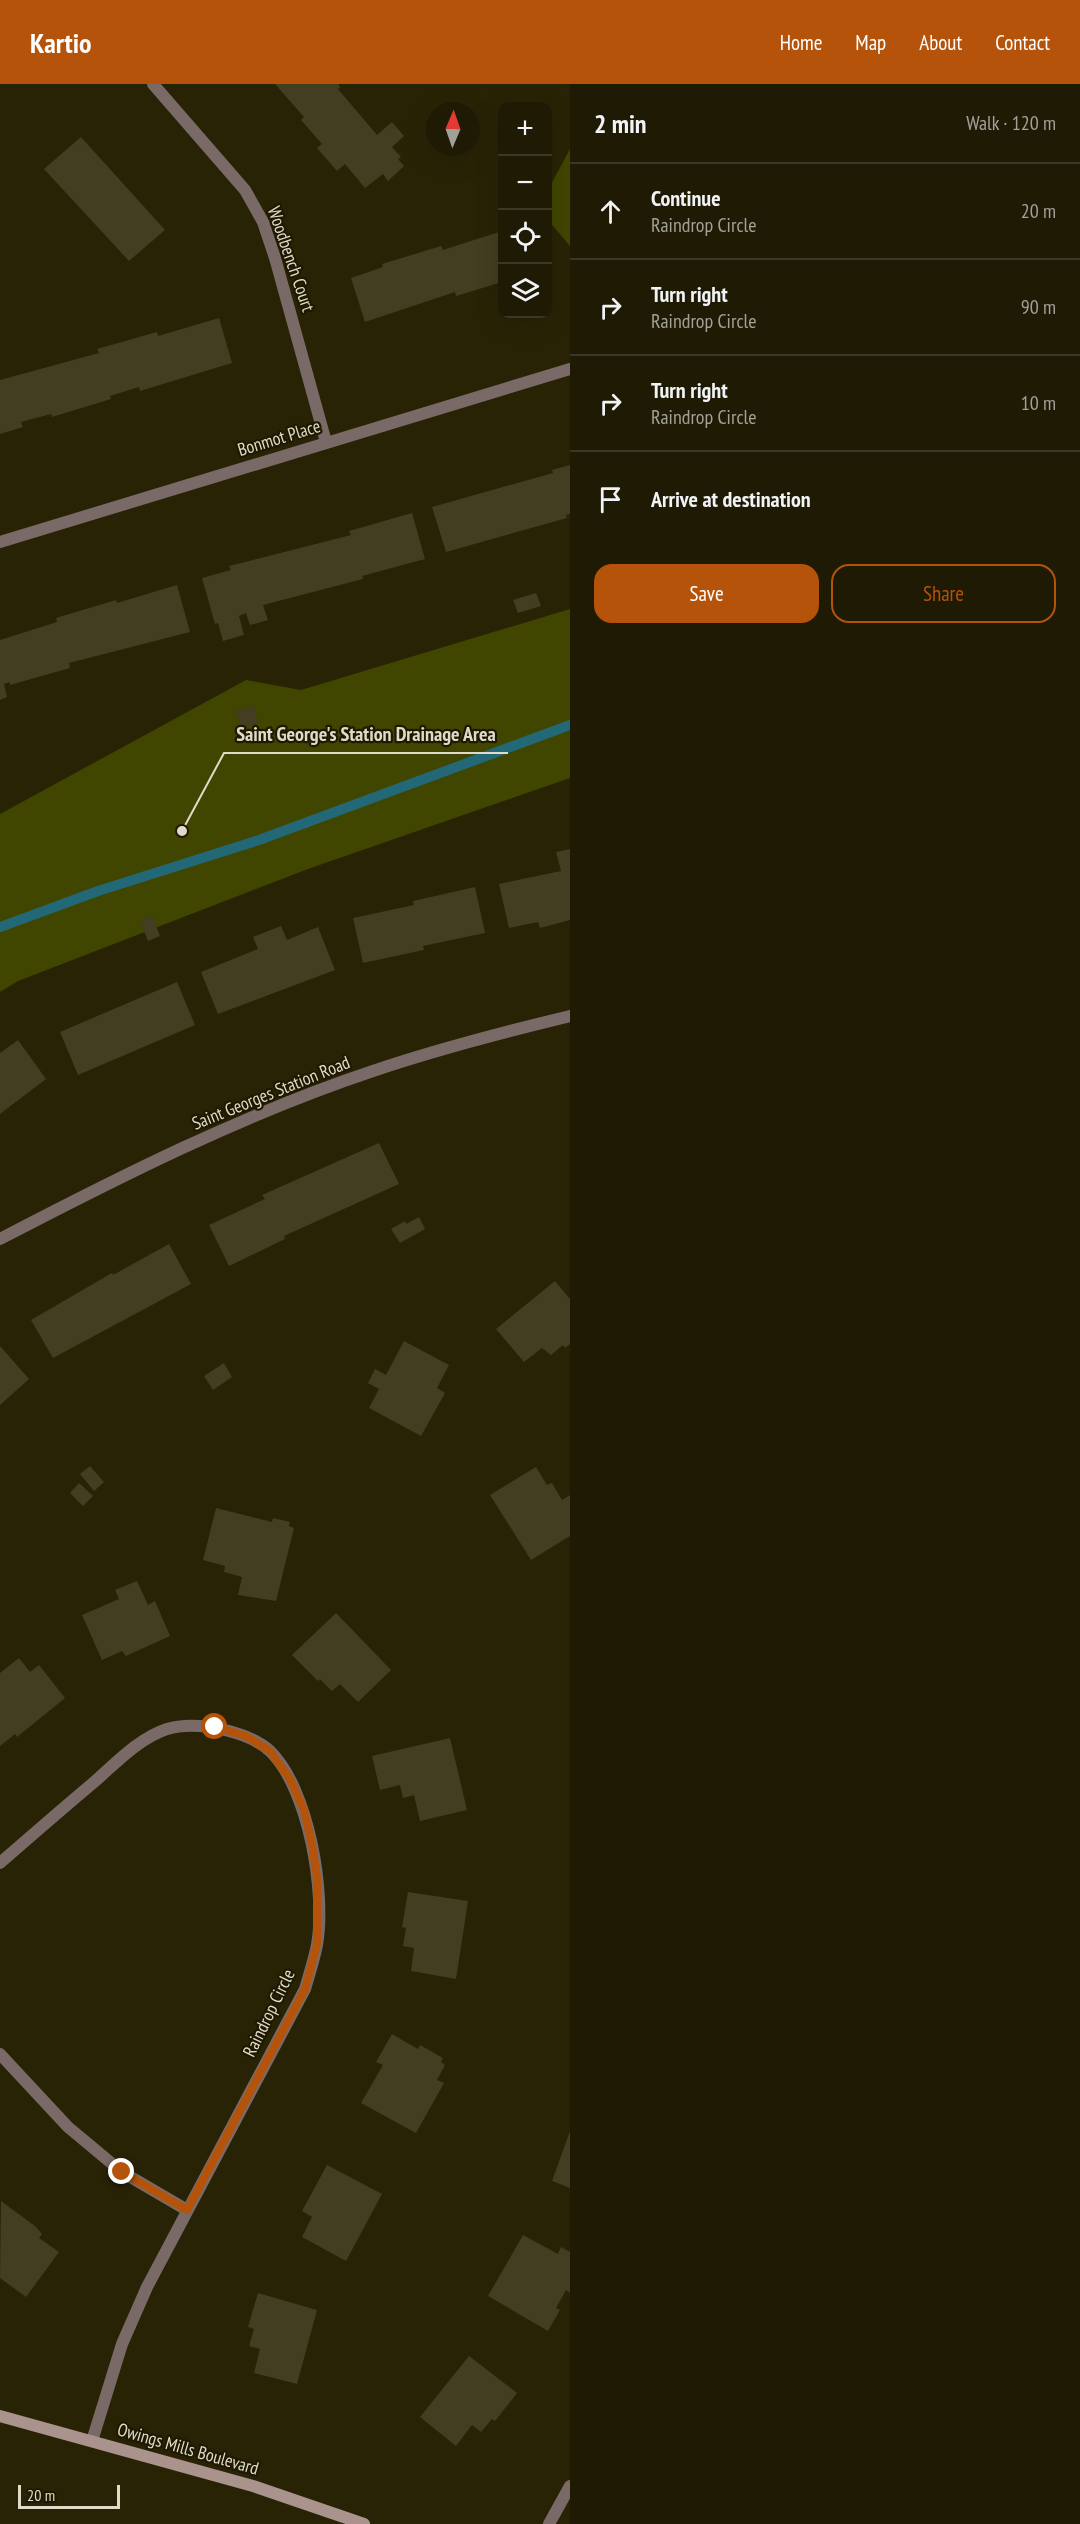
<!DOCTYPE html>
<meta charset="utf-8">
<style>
:root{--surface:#1f1a04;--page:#27230e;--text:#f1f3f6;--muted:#a1a19a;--line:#3c3826;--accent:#b45309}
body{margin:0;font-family:"PT Sans Narrow",sans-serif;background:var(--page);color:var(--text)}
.controls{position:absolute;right:18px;top:18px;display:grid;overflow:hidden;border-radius:12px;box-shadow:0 6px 24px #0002}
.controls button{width:54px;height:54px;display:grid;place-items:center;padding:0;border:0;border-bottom:2px solid var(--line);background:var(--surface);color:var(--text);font:30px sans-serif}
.compass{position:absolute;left:426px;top:18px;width:54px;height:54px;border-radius:50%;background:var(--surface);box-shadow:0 6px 24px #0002;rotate:2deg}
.scale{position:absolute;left:18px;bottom:15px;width:102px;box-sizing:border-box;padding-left:6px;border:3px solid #dfdbcb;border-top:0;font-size:16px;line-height:21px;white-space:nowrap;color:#dfdbcb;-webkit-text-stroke:4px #1f1900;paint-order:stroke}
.stop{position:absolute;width:18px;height:18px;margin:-14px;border:4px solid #b45309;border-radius:50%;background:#fff}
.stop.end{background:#b45309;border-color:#fff;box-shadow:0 2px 6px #0008}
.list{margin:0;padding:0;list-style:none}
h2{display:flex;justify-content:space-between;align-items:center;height:78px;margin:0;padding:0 24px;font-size:26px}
h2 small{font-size:20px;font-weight:400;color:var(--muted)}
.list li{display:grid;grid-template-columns:39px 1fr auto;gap:18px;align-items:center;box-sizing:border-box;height:96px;padding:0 24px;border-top:2px solid var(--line)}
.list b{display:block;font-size:22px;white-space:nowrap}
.list p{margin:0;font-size:20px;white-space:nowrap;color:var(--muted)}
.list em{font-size:20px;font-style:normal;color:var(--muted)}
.actions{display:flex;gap:12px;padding:18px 24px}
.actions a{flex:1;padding:14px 0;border:2px solid var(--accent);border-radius:18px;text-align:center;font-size:21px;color:var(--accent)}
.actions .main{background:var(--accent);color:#fff}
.icon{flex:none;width:33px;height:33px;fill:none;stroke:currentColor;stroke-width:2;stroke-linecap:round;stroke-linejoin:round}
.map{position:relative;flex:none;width:570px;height:2440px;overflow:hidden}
header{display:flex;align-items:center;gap:36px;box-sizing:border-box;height:84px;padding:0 30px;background:var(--accent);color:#fff}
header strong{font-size:28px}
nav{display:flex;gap:33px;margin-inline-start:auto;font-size:21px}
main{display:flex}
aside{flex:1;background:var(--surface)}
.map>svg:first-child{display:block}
.green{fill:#404600}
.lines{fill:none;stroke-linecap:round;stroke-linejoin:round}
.stream{stroke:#236877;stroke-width:10}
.building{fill:#433d21}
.street{stroke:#7a6a67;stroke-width:12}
.secondary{stroke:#ab938d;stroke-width:12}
.route{stroke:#b45309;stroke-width:8}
.labels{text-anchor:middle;stroke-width:4.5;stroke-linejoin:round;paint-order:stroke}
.street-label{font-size:18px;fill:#dfdbcb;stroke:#1f1900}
.leader{fill:none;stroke:#dfdbcb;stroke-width:2}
.callout-dot{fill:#dfdbcb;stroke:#1f1900;stroke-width:2}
.callout-label{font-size:20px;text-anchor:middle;font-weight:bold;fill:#dfdbcb;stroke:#1f1900;stroke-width:4.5;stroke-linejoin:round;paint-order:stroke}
</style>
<header>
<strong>Kartio</strong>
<nav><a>Home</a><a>Map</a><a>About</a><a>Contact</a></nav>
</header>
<main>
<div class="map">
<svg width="570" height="2440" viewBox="0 0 570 2440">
<rect width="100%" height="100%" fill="#292306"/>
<!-- green -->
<g class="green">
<polygon points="570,65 570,162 548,136 548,106"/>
<polygon points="570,525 570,694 308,785 18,897 0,908 0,730 246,596 301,606"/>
</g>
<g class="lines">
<!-- stream -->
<polyline class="stream" points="0,843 98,807 259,756 570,641"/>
</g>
<!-- building -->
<g class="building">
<polygon points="275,0 338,0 340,3 338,5 377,51 392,38 404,52 392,63 401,73 398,75 404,82 388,97 383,90 365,104 345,80 337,87 317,64 322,60 301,36 304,33"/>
<polygon points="81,53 165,146 129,177 44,85"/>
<polygon points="502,147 502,198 456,212 455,208 365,238 351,194 383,183 382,180 441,162 443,166"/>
<polygon points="219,234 232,279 140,307 139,303 110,312 111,315 52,333 51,330 21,338 23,343 0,350 0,296 99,269 97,265 157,248 158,252"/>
<polygon points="570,381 570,430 566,431 567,434 446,468 432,423 553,389 552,386"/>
<polygon points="412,429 425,475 362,492 363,495 263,521 268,536 250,541 246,529 239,532 244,551 223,557 218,539 215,540 202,494 231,486 229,482 351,451 349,447"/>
<polygon points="177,501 190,548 69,579 70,584 10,601 10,598 4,600 7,613 0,616 0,556 57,538 56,534 116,516 117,519"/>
<polygon points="536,509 541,522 518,529 513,516"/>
<polygon points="254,622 258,639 241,644 236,626"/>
<polygon points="570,765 570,836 540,844 538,838 509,844 499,800 561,787 556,768"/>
<polygon points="475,803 485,849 423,862 424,866 363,879 353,834 414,821 413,817"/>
<polygon points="152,831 160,852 148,857 140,837"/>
<polygon points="281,842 287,856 318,843 335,886 218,930 201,888 258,865 253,853"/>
<polygon points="177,898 195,941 78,991 60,948"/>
<polygon points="18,956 46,995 0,1030 0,969"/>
<polygon points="379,1059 399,1100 284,1152 285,1155 229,1182 209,1141 265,1115 262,1111"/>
<polygon points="419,1133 425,1145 400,1159 391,1145 405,1137 406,1140"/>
<polygon points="169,1160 191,1200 53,1274 31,1236 112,1189 113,1191"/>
<polygon points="555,1197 570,1215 570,1260 565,1264 563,1261 551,1271 542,1264 524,1278 496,1245"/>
<polygon points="404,1257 449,1281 437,1304 445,1309 421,1352 369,1324 379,1305 368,1299 375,1285 386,1291"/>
<polygon points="0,1262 29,1295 0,1321"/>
<polygon points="224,1279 232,1293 213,1306 204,1292"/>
<polygon points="90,1382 104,1398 94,1407 80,1390"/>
<polygon points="536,1383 547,1401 552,1399 562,1416 570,1411 570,1452 531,1476 490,1411"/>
<polygon points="79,1399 93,1412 83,1422 70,1409"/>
<polygon points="216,1424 272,1438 273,1434 290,1438 289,1442 294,1444 276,1517 238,1511 242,1493 224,1488 225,1482 203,1476"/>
<polygon points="137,1497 148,1521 155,1517 170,1552 126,1572 122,1567 102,1576 82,1531 119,1515 115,1506"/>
<polygon points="336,1529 391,1586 358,1618 340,1600 332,1607 320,1595 318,1597 292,1571"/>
<polygon points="19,1574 30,1588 39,1581 65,1614 17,1653 15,1650 0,1662 0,1589"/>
<polygon points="450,1654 467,1726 420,1737 414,1711 403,1714 400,1701 380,1706 372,1672"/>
<polygon points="408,1808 468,1817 456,1895 411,1887 414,1864 403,1862 406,1844 402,1843"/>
<polygon points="392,1950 418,1965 420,1961 443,1974 441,1978 445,1981 437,1996 444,1999 416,2049 361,2019 383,1981 376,1978"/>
<polygon points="570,2047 570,2104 552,2097"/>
<polygon points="327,2081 382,2110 346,2177 302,2153 312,2133 302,2127"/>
<polygon points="1,2117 35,2142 42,2150 39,2154 59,2168 26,2213 0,2194"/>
<polygon points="523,2151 558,2170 561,2163 570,2168 570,2209 566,2206 556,2224 560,2226 548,2247 488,2212"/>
<polygon points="258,2209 317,2226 297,2300 254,2289 260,2265 249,2262 254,2245 248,2243"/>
<polygon points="469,2272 517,2309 495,2337 492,2335 481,2348 472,2341 456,2362 420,2333"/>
</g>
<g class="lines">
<!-- street -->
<g class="street">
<polyline points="153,0 245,106 263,138 275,174 326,358"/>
<polyline points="0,458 570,285"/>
<path d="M0,1155C121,1092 244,1030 373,987C438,965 504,948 570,932"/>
<path d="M0,1779C31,1752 62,1725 93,1699C115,1680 139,1654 167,1645C187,1639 209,1642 229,1647C244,1651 259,1657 270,1667C309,1705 326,1809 317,1861C314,1876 309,1891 305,1905L147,2203L122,2260L92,2357"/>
<polyline points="0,1970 68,2043 122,2088 187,2126"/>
<polyline points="549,2440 570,2402"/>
</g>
<!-- secondary -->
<polyline class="secondary" points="0,2332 253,2402 364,2440"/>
</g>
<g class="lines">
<!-- route -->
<polyline class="route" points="122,2088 187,2126 305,1905 317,1860 317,1794 312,1760 304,1726 290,1695 270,1667 246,1652 215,1643"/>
</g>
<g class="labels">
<!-- street labels -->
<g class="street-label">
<text transform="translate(291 175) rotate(71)" y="6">Woodbench Court</text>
<text transform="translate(279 354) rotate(-17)" y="6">Bonmot Place</text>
<text transform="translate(271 1009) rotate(-22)" y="6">Saint Georges Station Road</text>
<text transform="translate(269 1929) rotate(-64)" y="6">Raindrop Circle</text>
<text transform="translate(188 2365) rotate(16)" y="6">Owings Mills Boulevard</text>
</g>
</g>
<!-- callouts -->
<path class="leader" d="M182 747L224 669H508"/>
<circle class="callout-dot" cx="182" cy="747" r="6"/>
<g class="callout-label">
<text x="366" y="657">Saint George's Station Drainage Area</text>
</g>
</svg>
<div class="controls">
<button>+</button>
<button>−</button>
<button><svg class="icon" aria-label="locate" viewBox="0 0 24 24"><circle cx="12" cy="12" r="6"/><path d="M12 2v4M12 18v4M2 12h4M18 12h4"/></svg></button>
<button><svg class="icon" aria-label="layers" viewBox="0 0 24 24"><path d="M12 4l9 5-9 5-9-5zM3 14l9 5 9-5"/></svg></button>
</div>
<svg class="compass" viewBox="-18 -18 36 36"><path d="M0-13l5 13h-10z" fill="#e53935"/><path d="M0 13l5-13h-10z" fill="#a1a19a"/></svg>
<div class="scale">20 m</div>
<div class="stop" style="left:215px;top:1643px"></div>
<div class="stop end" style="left:122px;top:2088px"></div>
</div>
<aside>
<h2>2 min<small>Walk · 120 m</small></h2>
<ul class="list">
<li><svg class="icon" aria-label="ahead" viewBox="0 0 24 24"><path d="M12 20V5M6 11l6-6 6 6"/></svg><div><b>Continue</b><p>Raindrop Circle</p></div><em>20 m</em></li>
<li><svg class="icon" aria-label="right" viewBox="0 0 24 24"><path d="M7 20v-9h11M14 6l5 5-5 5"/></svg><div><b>Turn right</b><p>Raindrop Circle</p></div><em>90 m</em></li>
<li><svg class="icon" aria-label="right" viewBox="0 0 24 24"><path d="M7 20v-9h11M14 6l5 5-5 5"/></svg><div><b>Turn right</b><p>Raindrop Circle</p></div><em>10 m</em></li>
<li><svg class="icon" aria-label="arrive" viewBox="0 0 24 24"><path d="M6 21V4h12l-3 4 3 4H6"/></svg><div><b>Arrive at destination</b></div></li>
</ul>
<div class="actions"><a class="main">Save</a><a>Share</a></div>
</aside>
</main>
